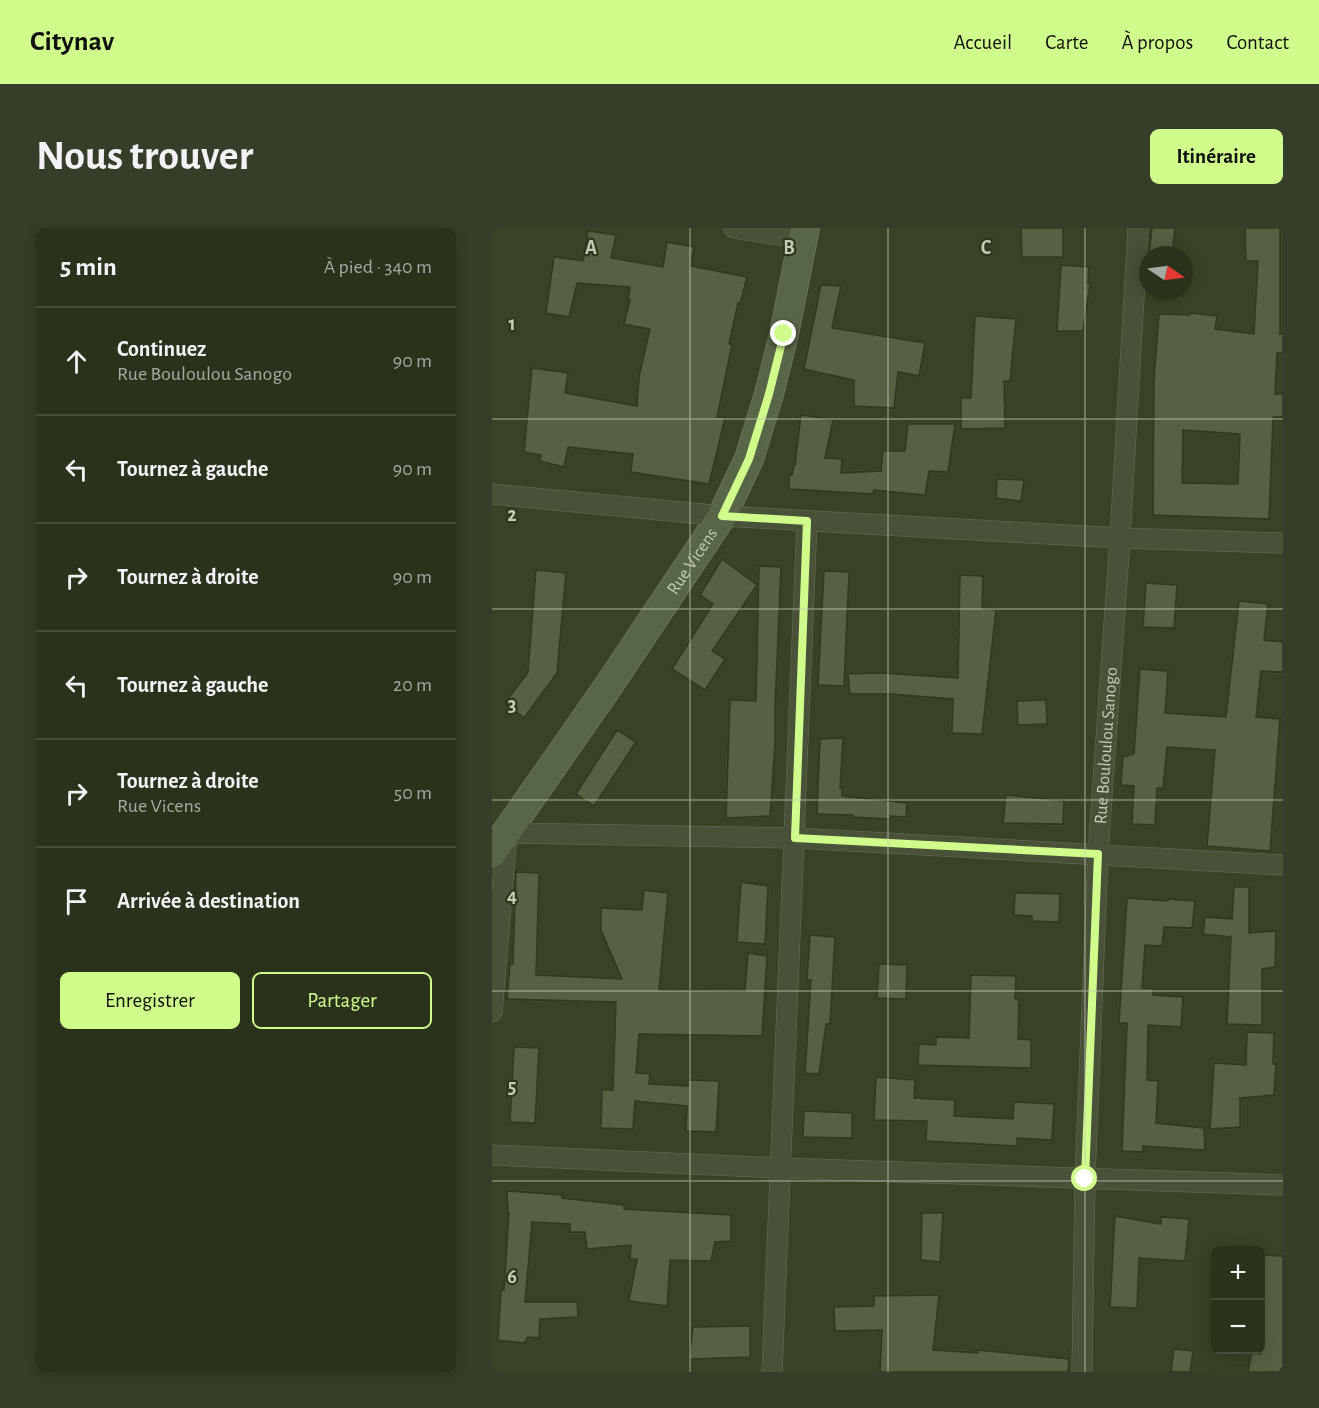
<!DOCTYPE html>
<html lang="fr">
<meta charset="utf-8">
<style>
:root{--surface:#2a321c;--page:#363e29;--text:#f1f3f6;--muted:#a5aaa3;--line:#464d3b;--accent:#d0fc8b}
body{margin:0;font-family:"Alegreya Sans",sans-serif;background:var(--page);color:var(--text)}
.controls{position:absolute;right:18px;bottom:18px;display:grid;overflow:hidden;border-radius:9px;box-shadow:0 3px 15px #0003}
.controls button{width:54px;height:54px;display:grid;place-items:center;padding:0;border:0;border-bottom:2px solid var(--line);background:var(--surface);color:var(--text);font:30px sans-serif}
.compass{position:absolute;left:647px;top:18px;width:54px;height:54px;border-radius:50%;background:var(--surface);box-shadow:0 3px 15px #0003;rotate:103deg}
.stop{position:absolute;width:18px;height:18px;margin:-14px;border:4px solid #d0fc8b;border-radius:50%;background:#fff}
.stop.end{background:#d0fc8b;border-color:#fff;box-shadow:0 2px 6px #0008}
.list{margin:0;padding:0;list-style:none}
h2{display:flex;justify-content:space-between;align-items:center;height:78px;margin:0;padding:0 24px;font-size:26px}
h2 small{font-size:20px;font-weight:400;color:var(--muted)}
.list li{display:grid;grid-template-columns:39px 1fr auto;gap:18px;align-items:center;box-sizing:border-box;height:108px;padding:0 24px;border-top:2px solid var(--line)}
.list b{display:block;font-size:22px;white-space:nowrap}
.list p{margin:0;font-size:20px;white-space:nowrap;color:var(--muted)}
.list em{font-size:20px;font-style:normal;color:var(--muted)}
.actions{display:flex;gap:12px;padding:18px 24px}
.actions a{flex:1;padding:14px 0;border:2px solid var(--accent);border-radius:9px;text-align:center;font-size:21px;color:var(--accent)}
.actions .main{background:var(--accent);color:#111}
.icon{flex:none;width:33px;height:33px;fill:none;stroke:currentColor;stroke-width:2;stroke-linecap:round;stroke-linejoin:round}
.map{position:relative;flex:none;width:791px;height:1144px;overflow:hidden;border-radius:9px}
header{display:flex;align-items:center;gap:36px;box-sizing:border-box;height:84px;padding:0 30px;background:var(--accent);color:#111}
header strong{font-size:28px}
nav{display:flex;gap:33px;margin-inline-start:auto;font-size:21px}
.intro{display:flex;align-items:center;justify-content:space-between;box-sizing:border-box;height:144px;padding:0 36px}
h1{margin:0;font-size:42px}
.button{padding:15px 27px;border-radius:9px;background:var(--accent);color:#111;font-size:21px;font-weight:700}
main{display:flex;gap:36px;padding:0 36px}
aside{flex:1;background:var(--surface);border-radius:9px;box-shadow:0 3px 15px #0003}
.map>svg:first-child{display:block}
.building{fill:#566141;stroke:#303920;stroke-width:1.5;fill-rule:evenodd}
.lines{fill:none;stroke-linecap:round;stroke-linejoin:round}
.street-casing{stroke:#69725a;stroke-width:21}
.secondary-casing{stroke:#69725a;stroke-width:30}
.street{stroke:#495139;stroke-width:20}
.secondary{stroke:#596547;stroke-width:28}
.route{stroke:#d0fc8b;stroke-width:8}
.grid{fill:none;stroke:#c3ccb6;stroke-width:1.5;stroke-opacity:0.55}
.labels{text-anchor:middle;stroke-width:4.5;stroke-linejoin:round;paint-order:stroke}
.street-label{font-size:18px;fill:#c3ccb6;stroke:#2e371e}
.grid-label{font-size:20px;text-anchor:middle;font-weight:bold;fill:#c3ccb6;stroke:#2e371e;stroke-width:4.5;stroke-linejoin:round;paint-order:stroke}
</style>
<header>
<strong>Citynav</strong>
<nav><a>Accueil</a><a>Carte</a><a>À propos</a><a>Contact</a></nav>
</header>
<div class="intro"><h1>Nous trouver</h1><a class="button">Itinéraire</a></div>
<main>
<aside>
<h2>5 min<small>À pied · 340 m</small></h2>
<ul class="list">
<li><svg class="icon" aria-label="ahead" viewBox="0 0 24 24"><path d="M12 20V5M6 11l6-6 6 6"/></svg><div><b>Continuez</b><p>Rue Bouloulou Sanogo</p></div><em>90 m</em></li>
<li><svg class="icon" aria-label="left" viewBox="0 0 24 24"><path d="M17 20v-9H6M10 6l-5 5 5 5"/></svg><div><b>Tournez à gauche</b></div><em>90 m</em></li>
<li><svg class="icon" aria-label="right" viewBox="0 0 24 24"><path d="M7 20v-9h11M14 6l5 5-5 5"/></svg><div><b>Tournez à droite</b></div><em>90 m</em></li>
<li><svg class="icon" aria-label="left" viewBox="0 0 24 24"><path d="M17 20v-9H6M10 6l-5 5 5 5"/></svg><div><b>Tournez à gauche</b></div><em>20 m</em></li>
<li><svg class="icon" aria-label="right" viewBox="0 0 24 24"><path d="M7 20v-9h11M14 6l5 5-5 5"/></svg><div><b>Tournez à droite</b><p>Rue Vicens</p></div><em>50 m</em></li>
<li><svg class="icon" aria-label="arrive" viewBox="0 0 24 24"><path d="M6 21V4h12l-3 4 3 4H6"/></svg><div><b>Arrivée à destination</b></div></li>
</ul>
<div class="actions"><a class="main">Enregistrer</a><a>Partager</a></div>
</aside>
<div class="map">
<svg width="791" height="1144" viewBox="0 0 791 1144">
<rect width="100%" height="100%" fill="#384225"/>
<!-- building -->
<g class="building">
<polygon points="529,0 571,0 571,29 530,29"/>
<polygon points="660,0 683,0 680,27 657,27"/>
<path d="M753,0H788V106H791V125H785L783,166H791V189H781L777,291L661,287L662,152L667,86L698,87V85L725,88L723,101L762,106L766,33H754ZM691,202L748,206L746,256L690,255Z"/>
<polygon points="96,3 124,7 119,30 171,39 175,14 202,19 199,38 255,49 248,76 246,75 237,116 240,117 225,189 233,190 217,256 139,244 141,226 76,219 72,239 48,233 49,227 32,224 40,140 76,145 73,165 145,178 147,149 158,101 132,96 138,72 136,72 138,59 85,55 77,89 54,85 62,29 91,33"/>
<polygon points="569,37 597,39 596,55 598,56 591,103 565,103"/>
<polygon points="329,57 349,58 340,100 433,115 427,148 406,144 402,180 362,178 362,152 312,141"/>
<polygon points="483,88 524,91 518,153 512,153 513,200 469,201 469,170 479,170"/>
<polygon points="309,187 341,192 333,230 350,231 349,245 389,243 391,223 413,223 416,196 463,196 456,244 437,243 433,267 382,262 381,266 298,261 297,260 297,248 300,247 302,237 303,237"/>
<polygon points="505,251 532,252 529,273 504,270"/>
<polygon points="230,331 265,357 220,423 233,431 213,462 180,441 221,376 208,367"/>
<polygon points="267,338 289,339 283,479 283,516 278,588 234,590 238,472 264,473"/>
<polygon points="44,342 74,345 65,445 32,490 13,475 36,444"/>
<polygon points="332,343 357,344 352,458 326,457"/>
<polygon points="468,347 491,348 490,380 504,382 490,506 460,505 461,471 399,466 358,466 356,446 389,445 466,450"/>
<polygon points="654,355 685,357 682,400 651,399"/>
<polygon points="747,373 776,376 772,412 791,414 791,444 769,443 764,489 788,491 778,623 715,618 723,522 675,519 671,560 665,560 663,597 640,596 642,558 629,557 631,529 642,526 648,441 676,443 673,485 734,489"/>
<polygon points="554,472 555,496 526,497 525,473"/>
<polygon points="125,502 144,514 102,578 84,566"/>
<polygon points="351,510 348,560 350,560 350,568 415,575 414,589 399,588 398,591 361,589 361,587 325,586 328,511"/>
<polygon points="514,567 572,573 571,596 511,595"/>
<polygon points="24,644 47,645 44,747 130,751 109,702 109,680 150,682 152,662 176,665 167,762 253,763 256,725 275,728 270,808 147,806 144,845 158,846 157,856 196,858 196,852 227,853 224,904 194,903 195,878 143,873 141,901 109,900 110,862 121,862 124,774 15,771 18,736 21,736"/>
<polygon points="249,654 276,658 273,716 245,714"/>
<polygon points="742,659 757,659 757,705 784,703 783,739 770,741 770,797 735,796 739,709 711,706 713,689 740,691"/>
<polygon points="523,665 568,666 567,694 540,693 540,688 522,687"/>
<polygon points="635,670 676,673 676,671 703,673 700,700 672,699 670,718 653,717 650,760 661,761 661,767 691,769 689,799 656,797 655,852 666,853 664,895 712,900 713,922 651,918 650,924 630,923 635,795 627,795"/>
<polygon points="318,707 343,709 338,796 334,796 327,846 313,845 319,752 315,752"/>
<polygon points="387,736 415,737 414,771 385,770"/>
<polygon points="479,747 524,748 523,771 527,772 526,811 539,812 539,840 426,837 427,816 444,817 444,809 477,810"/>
<polygon points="755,804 782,805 781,836 784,836 782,867 748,870 748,899 718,901 722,835 754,837"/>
<polygon points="22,819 47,820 43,895 18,894"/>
<polygon points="384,849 423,852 422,870 463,872 462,888 521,891 522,874 562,876 560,912 525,910 525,918 434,913 435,893 382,892"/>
<polygon points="312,883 360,885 360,910 311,909"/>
<polygon points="15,963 70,967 70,970 132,977 132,981 239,987 239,1013 223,1014 219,1033 178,1032 175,1078 137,1073 145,1031 138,1031 139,1017 95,1021 93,1004 78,1004 78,996 40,994 33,1074 85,1074 86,1089 48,1091 47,1110 36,1109 32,1115 6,1112 9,1062 12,1062 17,985 16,985"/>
<polygon points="430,985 451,985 448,1034 429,1032"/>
<polygon points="623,988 669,996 669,989 697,991 693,1033 647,1030 645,1080 618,1079"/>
<polygon points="769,1027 791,1028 791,1144 756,1144 760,1124 768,1126"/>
<polygon points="447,1067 441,1122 486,1125 486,1122 577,1131 576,1144 388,1144 390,1102 343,1103 342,1079 382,1078 382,1068"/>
<polygon points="258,1098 258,1129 197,1131 201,1099"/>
<polygon points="682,1121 701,1123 698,1144 679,1144"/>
</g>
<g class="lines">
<!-- street casing -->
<g class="street-casing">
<g id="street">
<polyline points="242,0 311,11"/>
<polyline points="0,266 230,288 628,310 791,315"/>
<polyline points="0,784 15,605 303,610 791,637"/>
<polyline points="0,927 290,940 791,957"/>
<polyline points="280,1144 315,293"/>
<path id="s1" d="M590,1144L593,951L606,626L628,310L646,0"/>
</g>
</g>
<!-- secondary casing -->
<g class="secondary-casing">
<g id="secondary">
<path id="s2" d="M0,625L115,460L230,288L257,231L277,166L292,106L313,0"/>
</g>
</g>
<!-- street -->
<use href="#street" class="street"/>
<!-- secondary -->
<use href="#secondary" class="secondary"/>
</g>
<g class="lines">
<!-- route -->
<polyline class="route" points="292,106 277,166 257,231 230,288 315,293 303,610 606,626 593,951"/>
</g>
<!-- grid -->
<path class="grid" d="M198,0V1144M396,0V1144M593,0V1144M0,191H791M0,381H791M0,572H791M0,763H791M0,953H791"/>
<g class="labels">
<!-- street labels -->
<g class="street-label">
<text dy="6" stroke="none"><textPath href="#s2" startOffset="354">Rue Vicens</textPath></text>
<text dy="6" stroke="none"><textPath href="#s1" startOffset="627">Rue Bouloulou Sanogo</textPath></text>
</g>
</g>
<g class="grid-label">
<text x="99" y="26">A</text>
<text x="297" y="26">B</text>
<text x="494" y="26">C</text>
<text x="20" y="102">1</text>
<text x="20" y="293">2</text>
<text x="20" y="483">3</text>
<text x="20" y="674">4</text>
<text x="20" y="865">5</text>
<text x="20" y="1055">6</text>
</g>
</svg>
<div class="controls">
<button>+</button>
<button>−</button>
</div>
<svg class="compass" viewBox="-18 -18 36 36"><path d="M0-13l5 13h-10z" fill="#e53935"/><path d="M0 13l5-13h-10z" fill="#a5aaa3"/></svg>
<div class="stop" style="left:593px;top:951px"></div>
<div class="stop end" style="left:292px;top:106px"></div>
</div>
</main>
